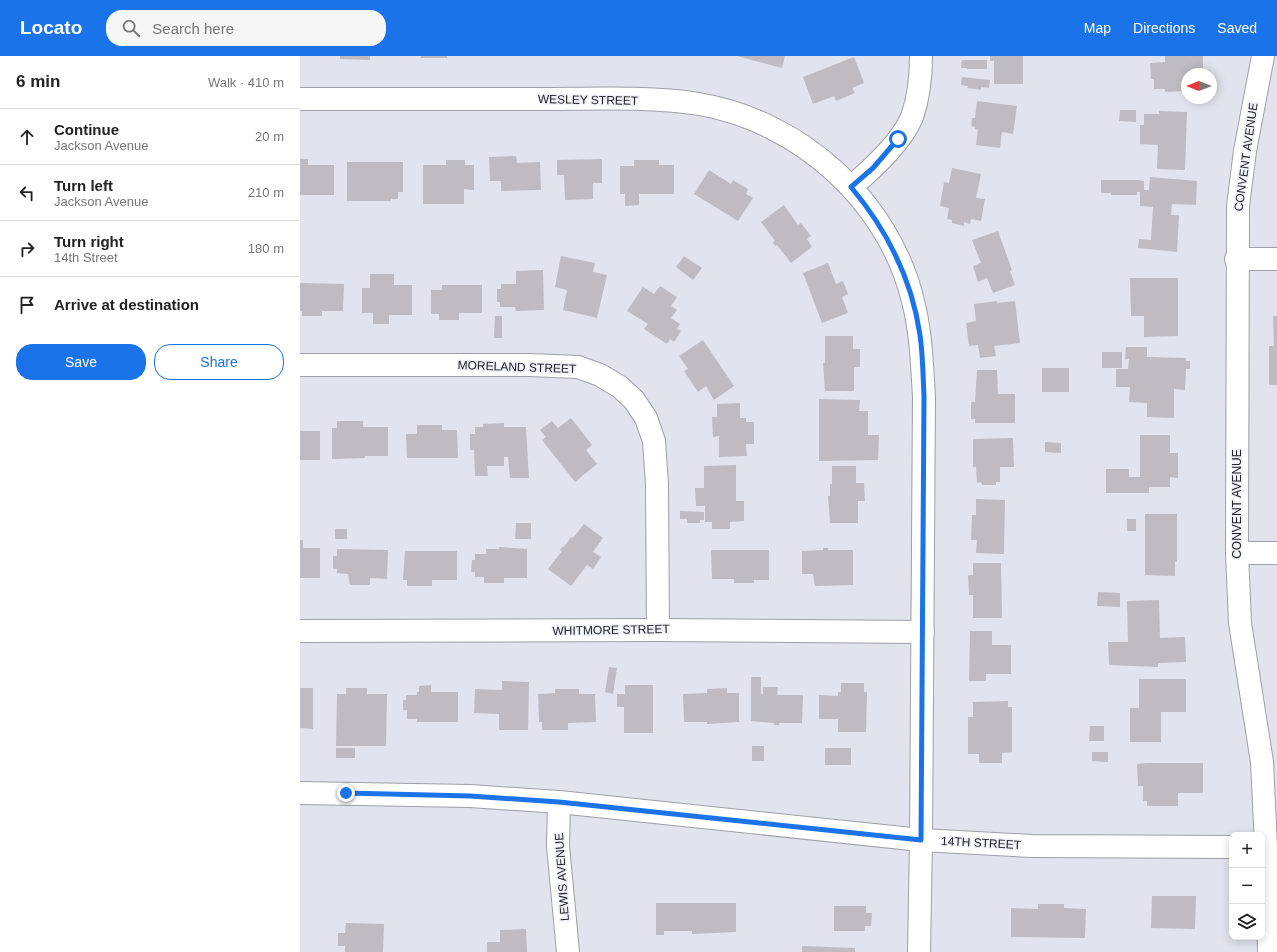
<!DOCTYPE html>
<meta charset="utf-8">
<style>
:root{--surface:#fff;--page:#f6f6f6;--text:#222;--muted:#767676;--line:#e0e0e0;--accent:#1a73e8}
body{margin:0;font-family:Arial,sans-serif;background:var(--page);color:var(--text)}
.controls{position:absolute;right:12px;bottom:12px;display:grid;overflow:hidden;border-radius:8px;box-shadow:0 2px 10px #0003}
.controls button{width:36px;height:36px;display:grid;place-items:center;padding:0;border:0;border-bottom:1px solid var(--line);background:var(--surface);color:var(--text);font:20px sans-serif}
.compass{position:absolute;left:881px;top:12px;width:36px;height:36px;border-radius:50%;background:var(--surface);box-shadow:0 2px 10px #0003;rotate:270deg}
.stop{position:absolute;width:12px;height:12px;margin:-9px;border:3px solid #1a73e8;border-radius:50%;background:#fff}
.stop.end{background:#1a73e8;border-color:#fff;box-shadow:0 1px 4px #0008}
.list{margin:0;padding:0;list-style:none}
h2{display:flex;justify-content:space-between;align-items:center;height:52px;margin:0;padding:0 16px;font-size:17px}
h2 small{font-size:13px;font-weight:400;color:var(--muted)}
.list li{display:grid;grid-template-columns:26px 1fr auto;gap:12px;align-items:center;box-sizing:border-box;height:56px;padding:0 16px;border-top:1px solid var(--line)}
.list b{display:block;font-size:15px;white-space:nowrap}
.list p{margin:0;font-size:13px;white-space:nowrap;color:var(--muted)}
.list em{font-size:13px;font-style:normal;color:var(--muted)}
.actions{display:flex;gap:8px;padding:12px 16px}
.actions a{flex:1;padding:9px 0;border:1px solid var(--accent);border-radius:16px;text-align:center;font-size:14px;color:var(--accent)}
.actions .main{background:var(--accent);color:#fff}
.icon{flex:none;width:22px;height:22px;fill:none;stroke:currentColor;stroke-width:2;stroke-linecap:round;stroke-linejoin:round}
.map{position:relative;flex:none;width:977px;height:896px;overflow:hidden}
header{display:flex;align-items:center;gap:24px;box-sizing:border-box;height:56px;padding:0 20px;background:var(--accent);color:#fff}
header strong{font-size:19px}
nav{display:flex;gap:22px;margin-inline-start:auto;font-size:14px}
.search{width:280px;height:36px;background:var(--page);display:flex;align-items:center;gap:10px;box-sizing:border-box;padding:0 14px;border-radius:16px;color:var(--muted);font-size:15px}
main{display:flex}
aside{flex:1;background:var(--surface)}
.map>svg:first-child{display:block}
.building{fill:#bfbbc3}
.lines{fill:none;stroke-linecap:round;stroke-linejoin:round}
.minor-casing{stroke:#9e9fa8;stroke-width:24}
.tertiary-casing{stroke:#9e9fa8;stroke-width:24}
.minor{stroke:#fff;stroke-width:22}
.tertiary{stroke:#fff;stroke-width:22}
.route{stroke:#1a73e8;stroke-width:5}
.labels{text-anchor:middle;stroke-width:3;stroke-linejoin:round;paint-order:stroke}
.street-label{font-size:12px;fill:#222225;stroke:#eff0f9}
</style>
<header>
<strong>Locato</strong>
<div class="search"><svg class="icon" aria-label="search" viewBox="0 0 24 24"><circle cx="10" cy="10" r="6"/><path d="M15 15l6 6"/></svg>Search here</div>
<nav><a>Map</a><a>Directions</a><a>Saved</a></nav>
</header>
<main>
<aside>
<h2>6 min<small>Walk · 410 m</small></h2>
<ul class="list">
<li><svg class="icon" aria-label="ahead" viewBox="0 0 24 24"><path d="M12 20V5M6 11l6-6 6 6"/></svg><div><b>Continue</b><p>Jackson Avenue</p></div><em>20 m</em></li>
<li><svg class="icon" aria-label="left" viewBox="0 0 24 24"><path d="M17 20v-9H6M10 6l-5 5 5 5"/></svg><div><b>Turn left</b><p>Jackson Avenue</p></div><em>210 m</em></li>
<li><svg class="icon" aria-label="right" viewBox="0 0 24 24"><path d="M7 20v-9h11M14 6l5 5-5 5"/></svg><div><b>Turn right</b><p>14th Street</p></div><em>180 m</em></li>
<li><svg class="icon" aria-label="arrive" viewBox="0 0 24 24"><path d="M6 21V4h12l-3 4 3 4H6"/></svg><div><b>Arrive at destination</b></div></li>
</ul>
<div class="actions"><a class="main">Save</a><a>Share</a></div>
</aside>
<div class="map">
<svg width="977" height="896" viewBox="0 0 977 896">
<rect width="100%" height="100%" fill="#e2e3ec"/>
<!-- building -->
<g class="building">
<polygon points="40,0 70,0 70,4 40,3"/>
<rect x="121" y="0" width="26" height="2"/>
<polygon points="437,0 485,0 482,12"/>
<polygon points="690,0 723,0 723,28 694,28 694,5 690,5"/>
<polygon points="865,0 903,0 903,18 887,18 887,35 865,36 865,33 854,33 854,23 851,23 850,7 865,6"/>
<polygon points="554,1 564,27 552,32 555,37 536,45 534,40 513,48 503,21"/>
<polygon points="662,4 687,4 687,13 667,13 667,12 661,12"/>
<polygon points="662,21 690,24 689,32 681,31 681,34 667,32 668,30 661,29"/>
<polygon points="677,45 717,50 713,78 702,76 700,92 676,89 678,74 675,73 675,71 671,70 672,62 675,62"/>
<polygon points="820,54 836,54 836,66 819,65"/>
<polygon points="859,55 887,56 885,114 857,113 858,89 840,88 840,69 844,69 844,58 859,58"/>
<polygon points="216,100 217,107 240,106 241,134 201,135 201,125 190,125 189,101"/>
<polygon points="0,103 8,103 8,109 34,109 34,139 0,139"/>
<polygon points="302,103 302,127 293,127 293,143 265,144 264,119 257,119 257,104"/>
<polygon points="146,104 165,104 165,109 174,109 174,134 164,133 164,148 123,148 123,109 146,109"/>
<polygon points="334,104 359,104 359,109 374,109 374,138 339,138 339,149 325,150 325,138 320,138 320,110 334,110"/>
<polygon points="47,106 103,106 103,136 98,136 98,143 91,143 91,145 47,145"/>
<polygon points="652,112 681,118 676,142 685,143 681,165 671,163 670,168 664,166 664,170 652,167 652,164 647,163 649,152 640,150 644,126 649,127"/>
<polygon points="409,114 431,128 433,124 448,133 446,138 453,142 438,165 394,138"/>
<polygon points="850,121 897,125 896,149 872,148 871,159 879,159 877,196 838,192 839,183 851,184 853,151 840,150 840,136 837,136 837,139 811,139 811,137 801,137 801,124 838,124 844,125 844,134 849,134"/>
<polygon points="484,149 498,169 501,167 511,180 507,183 512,191 491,207 477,189 475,190 473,186 475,185 461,166"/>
<polygon points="698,175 712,214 710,215 715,229 693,237 687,222 678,226 673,210 681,207 672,184"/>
<polygon points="261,200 295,207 293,216 307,219 297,262 263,254 267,234 255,231"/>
<polygon points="384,200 402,212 393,224 376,211"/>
<polygon points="528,207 536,228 543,225 548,238 542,241 548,257 522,267 503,217"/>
<polygon points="243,214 244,254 216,255 215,251 200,251 200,246 197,246 197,233 201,233 201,228 216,228 216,215"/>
<polygon points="70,218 94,218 94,229 112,229 112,259 89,259 89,268 73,268 73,257 62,257 62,232 70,232"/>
<polygon points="830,222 878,222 878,280 844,281 844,260 831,260"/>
<polygon points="0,227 44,228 43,255 22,255 22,260 2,260 2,255 0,255"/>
<polygon points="142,229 182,229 182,257 159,257 159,264 139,264 139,258 131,258 131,234 142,234"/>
<polygon points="360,230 377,241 371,250 377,254 371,262 380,268 377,273 381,275 374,286 370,283 367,288 344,273 348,268 327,255 343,231 354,238"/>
<polygon points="697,245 697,247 715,245 720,287 694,290 696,300 680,302 678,289 669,290 666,267 676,265 674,248"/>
<polygon points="195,260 202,260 202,282 194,282"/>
<polygon points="973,260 977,260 977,329 969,329 969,290 974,290"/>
<polygon points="525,280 553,280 553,293 560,293 560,311 554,311 554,335 525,335 523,307 525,307"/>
<polygon points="403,284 434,330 414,344 406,330 398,336 384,315 388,313 379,300"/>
<polygon points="826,291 847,291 847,301 886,302 886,305 890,305 890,313 886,313 885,334 874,333 874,362 847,361 847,347 829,346 830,331 816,331 816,313 828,313 829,303 825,303"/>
<rect x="802" y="296" width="20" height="16"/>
<rect x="742" y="312" width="27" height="24"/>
<polygon points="677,314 697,314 698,338 715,338 715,367 675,367 675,363 671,363 671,346 675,346"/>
<polygon points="519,343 560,344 559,355 568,355 568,379 579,379 578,404 519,405"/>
<polygon points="440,347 440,362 446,362 446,366 454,366 454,388 446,388 447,400 419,401 419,380 413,381 412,361 417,361 417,348"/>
<polygon points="271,362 292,389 286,394 297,408 275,426 242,384 246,381 240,374 252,365 258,372"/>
<polygon points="37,365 63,365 63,371 88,371 88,400 65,400 65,402 32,403 32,372 37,372"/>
<polygon points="204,367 204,371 226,371 229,422 210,422 208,401 204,401 204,410 187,410 188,420 175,420 174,394 170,394 170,378 175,378 175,371 183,371 183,368"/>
<polygon points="117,369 142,369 142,374 157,374 158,402 107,402 106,378 117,378"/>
<rect x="0" y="375" width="20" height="29"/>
<polygon points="840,379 870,379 870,397 878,397 878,422 870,421 870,431 849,431 849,437 806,437 806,413 829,413 829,421 840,421"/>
<polygon points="713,382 714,411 700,411 700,426 696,426 696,429 682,429 681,426 677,427 676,411 673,411 673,383"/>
<polygon points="745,386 761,387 761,397 745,396"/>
<polygon points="436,409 436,445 444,445 444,465 430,466 430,473 412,473 412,466 405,466 405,450 396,450 395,432 404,432 404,410"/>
<polygon points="532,410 556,410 556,427 564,427 565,445 558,445 558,467 530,467 528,440 530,440 530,428 532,428"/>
<polygon points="676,443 705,444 704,498 676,497 677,484 671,484 672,459 676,459"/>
<polygon points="380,455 404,456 404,464 400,464 400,467 387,467 387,463 380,463"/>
<polygon points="845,458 877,458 877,506 875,506 875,520 845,519"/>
<rect x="827" y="463" width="9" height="12"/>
<polygon points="216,467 231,467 231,483 215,483"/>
<polygon points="284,468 303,482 293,496 301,501 293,513 287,509 271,530 248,513 262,495 260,494 263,490 264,491 271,481 273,482"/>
<rect x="35" y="473" width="12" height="10"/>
<polygon points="0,484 3,484 3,492 20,492 20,522 0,522"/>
<polygon points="199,491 227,493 227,522 204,522 204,527 184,527 184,521 175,521 175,516 171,516 172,504 175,504 175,498 186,498 186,493 199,493"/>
<polygon points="523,492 528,492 528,494 553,494 553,529 515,530 513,518 502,518 502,495 523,494"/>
<polygon points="37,493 88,494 87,523 70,522 70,529 50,529 48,518 37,517 37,513 33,513 33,500 37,500"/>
<polygon points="411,494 469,494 469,524 454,524 454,527 434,527 434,523 412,523"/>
<polygon points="105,495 157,495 157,524 132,524 132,530 107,530 107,524 103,524"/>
<polygon points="673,507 701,507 702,562 673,562 673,539 669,539 668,519 673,519"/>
<polygon points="798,536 820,537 820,551 797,550"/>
<polygon points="859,544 860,582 885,581 886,606 858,607 858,611 809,609 808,586 828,586 827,545"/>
<polygon points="670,575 692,575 692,589 711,589 711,618 686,618 686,625 669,625"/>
<polygon points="309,611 317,612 313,638 305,636"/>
<polygon points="451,621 461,621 461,638 463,638 463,631 478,631 477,639 503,639 502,667 479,667 479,669 474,669 474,667 451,665 451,641 462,641 451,641"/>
<polygon points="839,623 886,623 886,656 861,656 861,686 830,686 830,652 839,652"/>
<polygon points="202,625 229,626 228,674 199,674 199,658 174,657 175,633 202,634"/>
<polygon points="541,627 564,627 564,636 567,636 566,676 538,676 538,663 519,663 519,639 538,640 538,636 541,636"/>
<polygon points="131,629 131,636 158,636 158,666 117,666 117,663 107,663 107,654 103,654 103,644 106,644 106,639 117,639 117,636 119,636 119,630"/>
<polygon points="325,629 353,629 353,677 324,677 324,651 317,651 317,638 325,638"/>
<polygon points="0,632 13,632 13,673 0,672"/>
<polygon points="46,632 67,632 67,638 87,638 86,690 36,690 37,638 46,638"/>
<polygon points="427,632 427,637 439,637 439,666 407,668 407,666 384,666 383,638 407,637 407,633"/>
<polygon points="255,633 279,633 279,638 295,638 296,666 268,667 268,674 242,674 242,666 239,666 238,638 255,637"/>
<polygon points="708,645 708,651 712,651 712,696 702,697 702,707 679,707 679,698 668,698 668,661 673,661 673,646"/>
<polygon points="790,670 804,670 804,685 789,685"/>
<rect x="452" y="690" width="12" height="15"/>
<rect x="36" y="692" width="19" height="10"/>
<rect x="525" y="692" width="26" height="17"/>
<polygon points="792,696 808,696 808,706 792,705"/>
<polygon points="847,707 903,707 903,737 878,737 878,750 847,750 847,745 843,745 843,730 838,730 837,708"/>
<polygon points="852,840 896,840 895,873 851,872"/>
<polygon points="356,847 436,847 436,876 392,878 392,875 364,875 364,879 356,879"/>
<polygon points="738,848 764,848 764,852 786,853 785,882 711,881 711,852 738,853"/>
<polygon points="534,850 566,850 566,857 572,857 571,870 565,870 565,875 534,875"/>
<polygon points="46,867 84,868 83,896 45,896 45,890 38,890 38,877 45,877"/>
<polygon points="226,873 227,896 187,896 187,886 200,886 200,874"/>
<polygon points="502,890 555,892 555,896 502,896"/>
</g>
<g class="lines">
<!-- minor casing -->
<g class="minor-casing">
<g id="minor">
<polyline points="963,0 945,95 938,150 937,497 940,567 962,706 966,791"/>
<path d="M0,43C79,43 159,43 238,43C291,43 347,40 399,48C500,65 589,145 613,245C621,276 622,308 624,341L621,784"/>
<path d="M551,131C572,113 601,87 612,61C619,41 621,21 621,0"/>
<polyline points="936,203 977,203"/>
<polyline points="0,309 229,309 278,311 300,319 320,331 334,344 346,362 354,385 357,428 358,574"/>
<polyline points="937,497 977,497"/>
<polyline points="0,575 358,574 623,576"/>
<polyline points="259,746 258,790 268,896"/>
</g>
</g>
<!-- tertiary casing -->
<g class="tertiary-casing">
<g id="tertiary">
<polyline points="0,737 170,740 259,746 621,784 732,790 932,791"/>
<polyline points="966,791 968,822 969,896"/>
<polyline points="619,896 621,784"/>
</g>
</g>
<!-- minor -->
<use href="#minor" class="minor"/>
<!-- tertiary -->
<use href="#tertiary" class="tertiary"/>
</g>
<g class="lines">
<!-- route -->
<path class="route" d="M46,737L170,740L259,746L621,784L624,341C623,320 623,300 620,279C612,224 587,174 551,131L573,112L598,83"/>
</g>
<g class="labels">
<!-- street labels -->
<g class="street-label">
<text transform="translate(288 44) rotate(1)" y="4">WESLEY STREET</text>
<text transform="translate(946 101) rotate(-82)" y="4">CONVENT AVENUE</text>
<text transform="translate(217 311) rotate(2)" y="4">MORELAND STREET</text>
<text transform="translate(937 448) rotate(-90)" y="4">CONVENT AVENUE</text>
<text transform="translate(311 574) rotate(-1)" y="4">WHITMORE STREET</text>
<text transform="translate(681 787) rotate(3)" y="4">14TH STREET</text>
<text transform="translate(262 821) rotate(-94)" y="4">LEWIS AVENUE</text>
</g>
</g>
</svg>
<div class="controls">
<button>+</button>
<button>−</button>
<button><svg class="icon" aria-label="layers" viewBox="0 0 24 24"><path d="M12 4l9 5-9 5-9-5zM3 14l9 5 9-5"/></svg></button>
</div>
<svg class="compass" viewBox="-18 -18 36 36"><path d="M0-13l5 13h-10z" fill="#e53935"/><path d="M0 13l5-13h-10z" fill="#767676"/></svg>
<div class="stop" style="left:598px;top:83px"></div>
<div class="stop end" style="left:46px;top:737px"></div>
</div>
</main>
